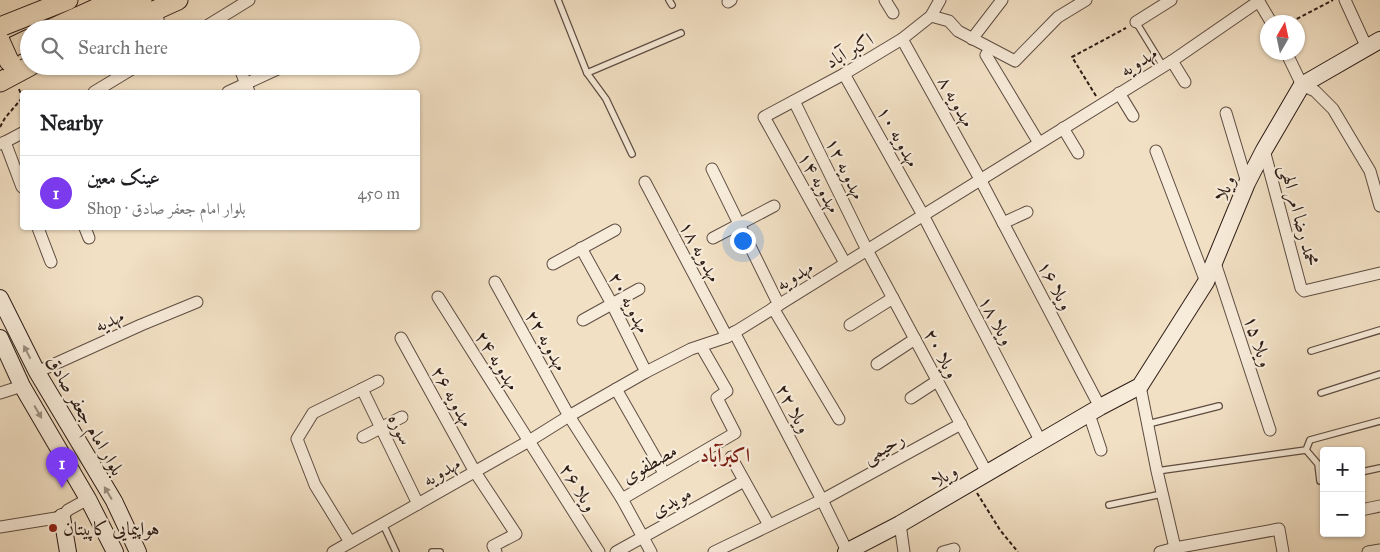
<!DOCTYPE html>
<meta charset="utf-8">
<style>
:root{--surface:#fff;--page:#f6f6f6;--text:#202124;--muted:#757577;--line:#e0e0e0;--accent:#7c3aed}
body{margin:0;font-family:"IM FELL Great Primer",Amiri,serif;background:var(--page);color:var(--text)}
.controls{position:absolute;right:15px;bottom:15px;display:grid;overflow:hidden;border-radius:5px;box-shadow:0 1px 4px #0004}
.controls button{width:45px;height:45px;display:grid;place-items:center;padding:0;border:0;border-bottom:1px solid var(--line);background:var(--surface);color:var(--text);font:25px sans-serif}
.compass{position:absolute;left:1260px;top:15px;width:45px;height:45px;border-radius:50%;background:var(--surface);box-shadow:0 1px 4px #0004;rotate:9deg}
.you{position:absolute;left:742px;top:240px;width:18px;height:18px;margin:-12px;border:4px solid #fff;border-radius:50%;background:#1a73e8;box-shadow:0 0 0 8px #1a73e833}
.badge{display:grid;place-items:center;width:32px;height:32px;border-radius:50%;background:var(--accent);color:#fff;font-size:16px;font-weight:700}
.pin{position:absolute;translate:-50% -41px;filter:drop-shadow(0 1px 2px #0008)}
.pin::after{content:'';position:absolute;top:26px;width:18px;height:15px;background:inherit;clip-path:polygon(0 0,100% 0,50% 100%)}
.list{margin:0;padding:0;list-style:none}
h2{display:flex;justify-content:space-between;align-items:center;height:65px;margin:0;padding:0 20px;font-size:21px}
h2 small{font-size:16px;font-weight:400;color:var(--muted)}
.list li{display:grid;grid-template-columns:32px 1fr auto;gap:15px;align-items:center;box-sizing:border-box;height:75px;padding:0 20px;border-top:1px solid var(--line)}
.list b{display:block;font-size:19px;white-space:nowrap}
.list p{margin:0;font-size:16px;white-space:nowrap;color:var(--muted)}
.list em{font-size:16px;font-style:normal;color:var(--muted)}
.icon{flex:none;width:28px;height:28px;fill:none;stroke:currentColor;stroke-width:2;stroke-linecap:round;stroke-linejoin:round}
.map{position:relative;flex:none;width:1380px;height:552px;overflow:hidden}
.search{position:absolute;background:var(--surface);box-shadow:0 1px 4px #0004;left:20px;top:20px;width:400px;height:55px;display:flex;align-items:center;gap:12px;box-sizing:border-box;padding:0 18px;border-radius:28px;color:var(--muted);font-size:19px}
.panel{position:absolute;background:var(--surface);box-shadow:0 1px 4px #0004;left:20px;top:90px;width:400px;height:140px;border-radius:5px}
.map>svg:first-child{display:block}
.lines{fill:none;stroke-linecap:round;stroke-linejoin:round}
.lane-casing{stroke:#5e4d42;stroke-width:8}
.street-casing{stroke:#5e4d42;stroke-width:13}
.secondary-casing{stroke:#2c1c16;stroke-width:18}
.primary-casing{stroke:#2c1c16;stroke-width:21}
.path{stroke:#2c1c16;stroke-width:2;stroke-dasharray:4 2.5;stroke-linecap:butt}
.lane{stroke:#f7ebd9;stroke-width:5.5}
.street{stroke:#f7ebd9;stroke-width:11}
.secondary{stroke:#f7ebd9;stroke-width:16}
.primary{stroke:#f2e0c4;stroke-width:19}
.primary-bridge-casing{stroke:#2c1c16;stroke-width:21;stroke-linecap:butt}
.primary-bridge{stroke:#f2e0c4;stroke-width:19}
.oneway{fill:#9c8e81}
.poi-dot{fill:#8f2418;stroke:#f7ebd9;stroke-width:2}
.labels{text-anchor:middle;stroke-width:4.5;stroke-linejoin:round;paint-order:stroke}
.street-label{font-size:19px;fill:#2c1c16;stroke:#f7ebd9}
.poi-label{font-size:19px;fill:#2c1c16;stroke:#f7ebd9;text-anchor:start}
.neighbourhood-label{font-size:20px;font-weight:bold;fill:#7a1f14;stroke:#f7ebd9}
</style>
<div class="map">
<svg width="1380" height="552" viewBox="0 0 1380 552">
<rect width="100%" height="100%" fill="#f2e0c4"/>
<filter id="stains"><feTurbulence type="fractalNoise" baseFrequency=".004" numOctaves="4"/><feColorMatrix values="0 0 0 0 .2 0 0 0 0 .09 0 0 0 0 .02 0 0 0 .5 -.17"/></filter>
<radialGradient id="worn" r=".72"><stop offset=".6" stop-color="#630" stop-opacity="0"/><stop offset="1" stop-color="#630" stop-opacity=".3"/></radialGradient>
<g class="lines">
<!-- lane casing -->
<g class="lane-casing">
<g id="lane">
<polyline points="558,0 587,73 606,99 632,154"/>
<polyline points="669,0 672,5"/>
<polyline points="1136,22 1163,66"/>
<polyline points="587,73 681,33"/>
<polyline points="1311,351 1380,330"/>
<polyline points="1321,393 1380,374"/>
<polyline points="1148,424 1219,406"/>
<polyline points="1306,450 1318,464 1320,481 1324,480"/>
<polyline points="1157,471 1306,450 1310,440 1380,421"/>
<polyline points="1361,472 1380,468"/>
<polyline points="1109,505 1162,494"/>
<polyline points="383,524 396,552"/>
<polyline points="432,552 440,552"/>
</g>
</g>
<!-- street casing -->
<g class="street-casing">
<g id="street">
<polyline points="885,0 893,13"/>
<polyline points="1258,0 1271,22"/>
<polyline points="1345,0 1367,48"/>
<polyline points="728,2 731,0"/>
<polyline points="157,10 159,29"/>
<polyline points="931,16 949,21 958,31 1015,61 1058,17 1086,0"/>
<polyline points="1136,22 1171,0"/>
<polyline points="202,29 249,0"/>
<polyline points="902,39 980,179 1100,407"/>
<polyline points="972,39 1002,0"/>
<polyline points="990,49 986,55 1039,143"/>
<polyline points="1286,52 1302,85 1315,91 1333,109 1370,171 1380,206"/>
<polyline points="1172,61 1185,82"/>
<polyline points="239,66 249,92"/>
<polyline points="844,74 923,215 1041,442"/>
<polyline points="94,92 137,66"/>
<polyline points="228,92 284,66"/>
<polyline points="1119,93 1133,116"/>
<polyline points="794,101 867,250 987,473"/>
<polyline points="1226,113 1247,183"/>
<polyline points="1063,128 1078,153"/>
<polyline points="5,142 22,187"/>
<polyline points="0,144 5,142 22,133"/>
<polyline points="1264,150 1301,288 1304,291 1380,273"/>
<polyline points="1156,151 1206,282"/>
<polyline points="712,169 779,305"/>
<polyline points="645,182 727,337"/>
<polyline points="1003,223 1027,212"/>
<polyline points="38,228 51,262"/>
<polyline points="85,228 89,238"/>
<polyline points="713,238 774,206"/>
<polyline points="581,248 612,304 646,372"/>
<polyline points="845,263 764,117 844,74 902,39 931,16 940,0"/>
<polyline points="1215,263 1270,430"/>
<polyline points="553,264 615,230"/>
<polyline points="495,282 569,416 622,499 651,552"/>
<polyline points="438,297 599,552"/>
<polyline points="773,308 839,419"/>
<polyline points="583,320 639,289"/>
<polyline points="850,325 893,298"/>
<polyline points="734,332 822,500 847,551"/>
<polyline points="401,338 475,472 516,534 493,546 496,552"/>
<polyline points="877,364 915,339"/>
<polyline points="37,372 141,325 197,302"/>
<polyline points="1140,386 1157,471 1176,552"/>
<polyline points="362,389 378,381"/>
<polyline points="616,389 664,473"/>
<polyline points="0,393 22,386"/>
<polyline points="911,398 937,381"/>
<polyline points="1089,414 1101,450"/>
<polyline points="363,437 402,417"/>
<polyline points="731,457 769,525"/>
<polyline points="622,499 735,433 717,398 727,391 701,346"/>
<polyline points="1361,510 1380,506"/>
<polyline points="900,524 904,552"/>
<polyline points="0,527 62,517 68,510 88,499"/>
<polyline points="350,542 315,485 297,439 313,413 362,389 418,504"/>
<polyline points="333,552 529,441 569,416 646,372 691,349 727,337 1172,61 1259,1"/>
<polyline points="616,552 744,481"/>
<polyline points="714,552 822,500 961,424"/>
<polyline points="943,552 954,549"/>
<polyline points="1160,552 1175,548 1279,529 1283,552"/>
<polyline points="1368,552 1380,550"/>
</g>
</g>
<!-- secondary casing -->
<g class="secondary-casing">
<g id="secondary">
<polyline points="0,298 37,372 114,501 138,552"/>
<polyline points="0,338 22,386 88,499 115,552"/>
<polyline points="62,517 68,552"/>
<polyline points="846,552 900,524 1100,407 1140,386 1206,282 1247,183 1264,150 1302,85 1380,40"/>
</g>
</g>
<!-- primary casing -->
<g class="primary-casing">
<g id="primary">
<polyline points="103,18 142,0"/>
<polyline points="0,27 68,0"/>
<polyline points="51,29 115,0"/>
<polyline points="114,29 178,0"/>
<polyline points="0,53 29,39"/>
<polyline points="0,82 30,66"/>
</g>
</g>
<!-- path -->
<g class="path">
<polyline points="1291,22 1333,0"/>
<polyline points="19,89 22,97"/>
<polyline points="1096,96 1072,57 1126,28"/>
<polyline points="0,127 5,118 22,98"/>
<polyline points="977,493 1000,530 1018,552"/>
</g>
<!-- lane -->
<use href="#lane" class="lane"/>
<!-- street -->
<use href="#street" class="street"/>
<!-- secondary -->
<use href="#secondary" class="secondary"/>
<!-- primary -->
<use href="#primary" class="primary"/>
<!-- primary-bridge casing -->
<g class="primary-bridge-casing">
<polyline id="primary-bridge" points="0,41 9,61 11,63"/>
</g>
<!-- primary-bridge -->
<use href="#primary-bridge" class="primary-bridge"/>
</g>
<!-- one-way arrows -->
<defs><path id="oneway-solid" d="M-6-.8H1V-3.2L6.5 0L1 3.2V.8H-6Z" transform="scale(1.25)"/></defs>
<g class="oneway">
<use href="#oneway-solid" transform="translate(27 352) rotate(-117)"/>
<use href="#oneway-solid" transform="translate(38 412) rotate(60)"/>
<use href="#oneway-solid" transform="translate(108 493) rotate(-121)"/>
</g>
<!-- markers -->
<circle class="poi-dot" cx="53" cy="528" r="5"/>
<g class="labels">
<!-- street labels -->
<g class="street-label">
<text transform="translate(849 50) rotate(-30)" y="7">اکبر آباد</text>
<text transform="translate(1138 61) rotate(-32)" y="7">مهدویه</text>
<text transform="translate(957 101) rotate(61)" y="7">مهدویه ۸</text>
<text transform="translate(899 136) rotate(61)" y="7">مهدویه ۱۰</text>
<text transform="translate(846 168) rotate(64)" y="7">مهدویه ۱۲</text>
<text transform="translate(820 182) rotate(61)" y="7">مهدویه ۱۴</text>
<text transform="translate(1224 188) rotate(-67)" y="7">ویلا</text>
<text transform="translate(1300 215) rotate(75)" y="7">محمد رضا امر الهی</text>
<text transform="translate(701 251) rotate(62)" y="7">مهدویه ۱۸</text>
<text transform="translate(794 275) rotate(-32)" y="7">مهدویه</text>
<text transform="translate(1056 285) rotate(62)" y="7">ویلا ۱۶</text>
<text transform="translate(630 302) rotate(62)" y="7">مهدویه ۲۰</text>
<text transform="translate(109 320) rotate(-24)" y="7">مهديه</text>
<text transform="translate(997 320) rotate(62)" y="7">ویلا ۱۸</text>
<text transform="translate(547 340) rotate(61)" y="7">مهدویه ۲۲</text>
<text transform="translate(1259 341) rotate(72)" y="7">ویلا ۱۵</text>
<text transform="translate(942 353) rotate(62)" y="7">ویلا ۲۰</text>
<text transform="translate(498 360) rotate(58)" y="7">مهدویه ۲۴</text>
<text transform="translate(453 396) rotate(61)" y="7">مهدویه ۲۶</text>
<text transform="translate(794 408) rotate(62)" y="7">ویلا ۲۲</text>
<text transform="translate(86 415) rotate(60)" y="7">بلوار امام جعفر صادق</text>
<text transform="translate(401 429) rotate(64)" y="7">سوره</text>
<text transform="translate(883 447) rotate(-29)" y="7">رحیمی</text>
<text transform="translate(649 463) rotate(-30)" y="7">مصطفوی</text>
<text transform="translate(441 471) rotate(-30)" y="7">مهدویه</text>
<text transform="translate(944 475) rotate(-30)" y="7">ویلا</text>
<text transform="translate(579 487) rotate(58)" y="7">ویلا ۲۶</text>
<text transform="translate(671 501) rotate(-29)" y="7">مویدی</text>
</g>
<!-- poi labels -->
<g class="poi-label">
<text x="63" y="535">هواپیمایی کاپیتان</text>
</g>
<!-- neighbourhood labels -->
<g class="neighbourhood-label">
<text x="725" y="462">اکبرآباد</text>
</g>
</g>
<rect width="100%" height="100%" filter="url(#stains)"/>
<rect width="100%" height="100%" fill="url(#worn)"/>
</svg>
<div class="controls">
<button>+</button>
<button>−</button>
</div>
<svg class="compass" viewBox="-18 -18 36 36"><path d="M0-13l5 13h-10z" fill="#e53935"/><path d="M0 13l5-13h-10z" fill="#757577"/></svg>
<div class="you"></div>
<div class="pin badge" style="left:62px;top:488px">1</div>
<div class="search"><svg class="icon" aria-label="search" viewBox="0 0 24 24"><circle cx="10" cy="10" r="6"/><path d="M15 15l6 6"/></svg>Search here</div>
<section class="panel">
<h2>Nearby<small></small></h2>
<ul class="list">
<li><span class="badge">1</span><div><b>عینک معین</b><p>Shop · بلوار امام جعفر صادق</p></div><em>450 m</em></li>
</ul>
</section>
</div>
